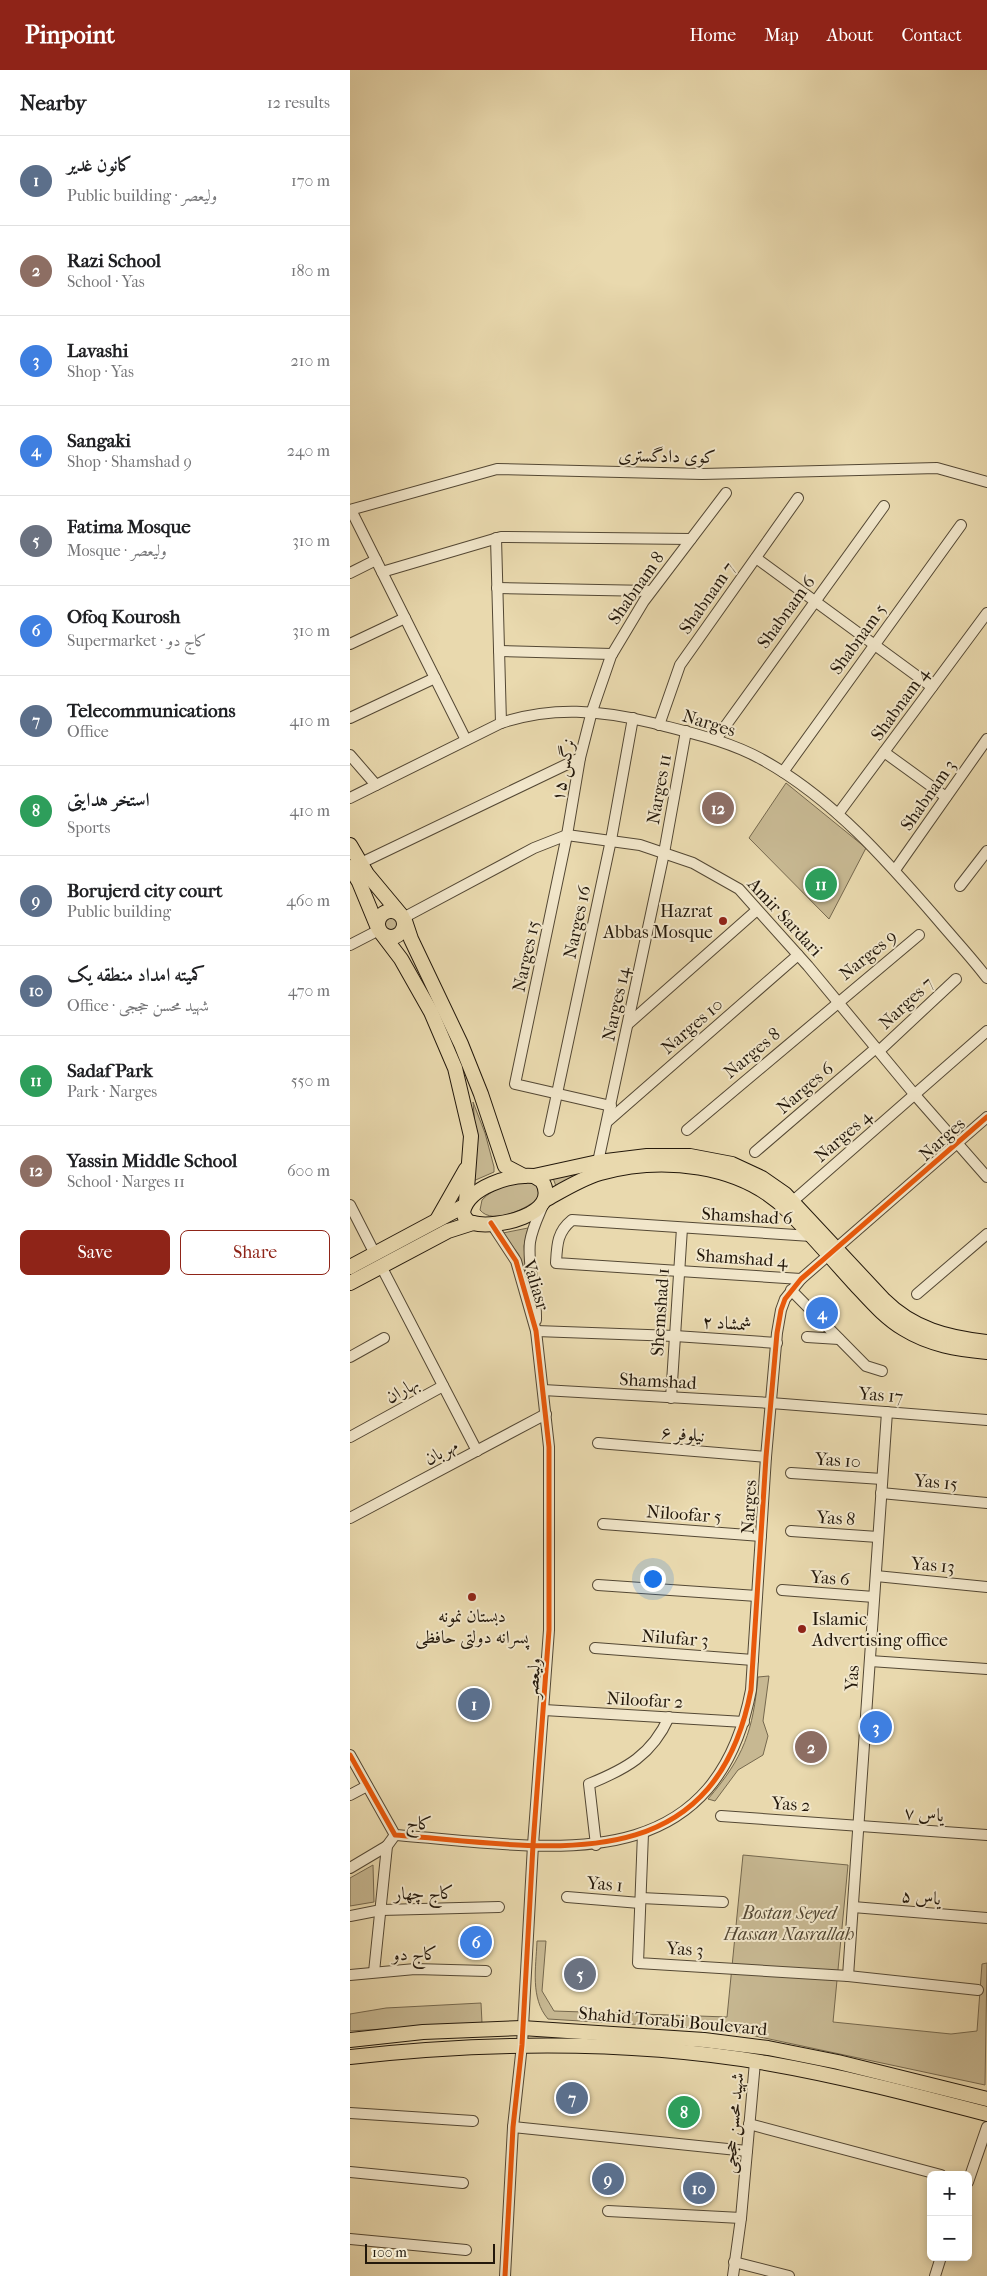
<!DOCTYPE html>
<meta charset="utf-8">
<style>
:root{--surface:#fff;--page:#f2f2f2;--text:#202124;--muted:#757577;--line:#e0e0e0;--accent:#8f2418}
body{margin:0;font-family:"IM FELL French Canon",Amiri,serif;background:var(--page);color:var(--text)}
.controls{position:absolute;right:15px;bottom:15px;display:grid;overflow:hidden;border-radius:8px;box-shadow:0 2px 8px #0003}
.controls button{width:45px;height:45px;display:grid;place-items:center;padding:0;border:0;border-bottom:1px solid var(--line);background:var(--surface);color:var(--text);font:25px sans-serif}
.scale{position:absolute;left:15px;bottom:12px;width:130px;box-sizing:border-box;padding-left:5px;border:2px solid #23180b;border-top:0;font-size:14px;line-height:18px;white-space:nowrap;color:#23180b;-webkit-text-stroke:4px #f1e6ca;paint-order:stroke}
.you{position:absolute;left:302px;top:1508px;width:18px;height:18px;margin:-12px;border:4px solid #fff;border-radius:50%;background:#1a73e8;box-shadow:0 0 0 8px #1a73e833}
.badge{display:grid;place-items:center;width:32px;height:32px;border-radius:50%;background:var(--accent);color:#fff;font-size:16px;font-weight:700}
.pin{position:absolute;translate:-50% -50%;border:2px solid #fff;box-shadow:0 1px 5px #0006}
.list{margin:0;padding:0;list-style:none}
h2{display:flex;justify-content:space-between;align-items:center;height:65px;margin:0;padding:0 20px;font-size:21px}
h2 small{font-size:16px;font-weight:400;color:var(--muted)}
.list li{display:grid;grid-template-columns:32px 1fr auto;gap:15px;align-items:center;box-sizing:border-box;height:90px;padding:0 20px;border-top:1px solid var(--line)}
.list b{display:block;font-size:19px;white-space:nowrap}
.list p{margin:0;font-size:16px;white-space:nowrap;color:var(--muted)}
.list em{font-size:16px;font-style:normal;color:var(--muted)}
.actions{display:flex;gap:10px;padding:15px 20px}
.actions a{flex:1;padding:11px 0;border:1px solid var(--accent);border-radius:8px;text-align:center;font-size:18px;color:var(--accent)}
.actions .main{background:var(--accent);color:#fff}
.map{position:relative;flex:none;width:637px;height:2206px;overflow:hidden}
header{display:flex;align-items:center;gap:30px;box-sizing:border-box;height:70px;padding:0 25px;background:var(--accent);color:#fff}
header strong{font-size:24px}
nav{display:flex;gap:28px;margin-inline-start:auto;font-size:18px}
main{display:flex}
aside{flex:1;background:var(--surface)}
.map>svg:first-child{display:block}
.green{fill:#c7b892;stroke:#75684e}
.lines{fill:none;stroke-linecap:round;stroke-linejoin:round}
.minor-casing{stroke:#544834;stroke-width:12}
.major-casing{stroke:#23180b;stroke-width:16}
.minor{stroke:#f1e6ca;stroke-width:10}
.major{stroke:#e9d9ae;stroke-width:14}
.cycleway-casing{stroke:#f1e6ca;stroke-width:8}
.cycleway{stroke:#e8590c;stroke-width:5}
.poi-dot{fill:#8f2418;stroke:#f1e6ca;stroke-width:2}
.labels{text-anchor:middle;stroke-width:4;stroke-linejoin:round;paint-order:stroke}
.street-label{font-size:18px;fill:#23180b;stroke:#f1e6ca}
.poi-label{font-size:18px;fill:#23180b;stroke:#f1e6ca;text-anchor:end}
.park-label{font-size:18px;font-style:italic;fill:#544834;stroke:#f1e6ca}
</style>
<header>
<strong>Pinpoint</strong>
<nav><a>Home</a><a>Map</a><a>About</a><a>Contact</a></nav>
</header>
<main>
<aside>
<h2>Nearby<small>12 results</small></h2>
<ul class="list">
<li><span class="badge" style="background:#5c6f8a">1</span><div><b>کانون غدیر</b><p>Public building · ولیعصر</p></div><em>170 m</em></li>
<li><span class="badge" style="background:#8d6e63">2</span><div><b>Razi School</b><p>School · Yas</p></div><em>180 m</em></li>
<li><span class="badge" style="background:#3f7fe0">3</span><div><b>Lavashi</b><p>Shop · Yas</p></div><em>210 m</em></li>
<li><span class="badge" style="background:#3f7fe0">4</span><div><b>Sangaki</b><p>Shop · Shamshad 9</p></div><em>240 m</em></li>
<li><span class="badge" style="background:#6b7280">5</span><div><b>Fatima Mosque</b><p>Mosque · ولیعصر</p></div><em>310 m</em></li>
<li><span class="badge" style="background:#3f7fe0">6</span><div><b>Ofoq Kourosh</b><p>Supermarket · کاج دو</p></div><em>310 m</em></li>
<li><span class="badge" style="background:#5c6f8a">7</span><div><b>Telecommunications</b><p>Office</p></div><em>410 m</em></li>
<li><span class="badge" style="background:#2e9e5b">8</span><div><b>استخر هدایتی</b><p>Sports</p></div><em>410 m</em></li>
<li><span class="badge" style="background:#5c6f8a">9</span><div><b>Borujerd city court</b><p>Public building</p></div><em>460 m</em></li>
<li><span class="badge" style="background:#5c6f8a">10</span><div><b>کمیته امداد منطقه یک</b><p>Office · شهید محسن حججی</p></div><em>470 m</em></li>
<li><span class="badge" style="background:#2e9e5b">11</span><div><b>Sadaf Park</b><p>Park · Narges</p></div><em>550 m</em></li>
<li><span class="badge" style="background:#8d6e63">12</span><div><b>Yassin Middle School</b><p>School · Narges 11</p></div><em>600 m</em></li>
</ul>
<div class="actions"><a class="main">Save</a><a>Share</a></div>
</aside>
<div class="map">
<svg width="637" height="2206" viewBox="0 0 637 2206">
<rect width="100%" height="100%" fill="#e9d9ae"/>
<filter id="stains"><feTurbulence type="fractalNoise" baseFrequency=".004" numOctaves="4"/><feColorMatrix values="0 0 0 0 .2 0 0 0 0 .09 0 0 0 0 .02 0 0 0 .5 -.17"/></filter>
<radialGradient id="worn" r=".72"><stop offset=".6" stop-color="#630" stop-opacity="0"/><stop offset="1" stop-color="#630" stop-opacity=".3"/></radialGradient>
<!-- green -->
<g class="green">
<polygon points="436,713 516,778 479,849 399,768"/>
<circle cx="41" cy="853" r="9"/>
<polygon points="123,1032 135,1063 144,1097 144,1102 121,1112 126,1068"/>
<polygon points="227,1104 207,1119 203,1108"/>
<path d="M179,1112L187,1115L190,1127C178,1138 143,1156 130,1140L132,1130C144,1117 162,1113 179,1112Z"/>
<polygon points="178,1158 174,1176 178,1224 169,1185 153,1163"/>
<path d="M419,1606L413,1651L418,1666L413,1685L388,1700L365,1731L358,1729C394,1687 403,1661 408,1607Z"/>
<path d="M393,1785L498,1795L483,1952L601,1964L627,1961L632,1894L637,1893L635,2015L377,1960L198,1949C180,1928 186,1898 187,1871H196L192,1921L204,1941L377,1947Z"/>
<polygon points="23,1795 24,1832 0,1836 0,1808"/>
<polygon points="131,1933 132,1953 0,1961 0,1944 36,1938"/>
</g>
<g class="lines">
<!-- minor casing -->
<g class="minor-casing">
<g id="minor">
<polyline points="0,440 147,399 352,404 587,398 637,412"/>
<polyline points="1,440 116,670"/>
<polyline points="146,468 151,653"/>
<polyline points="406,488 582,617"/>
<polyline points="32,502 151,467 341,469"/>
<polyline points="0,503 26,490"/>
<polyline points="147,518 301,521"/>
<polyline points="0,574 55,548"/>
<polyline points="149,581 262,584"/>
<polyline points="0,648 85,608"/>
<polyline points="309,655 330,595 448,428"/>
<polyline points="366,669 534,436"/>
<polyline points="534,682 596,727"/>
<polyline points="0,685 26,715"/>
<polyline points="433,702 611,455"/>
<path d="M0,728L151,653C202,636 251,640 303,653C341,663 379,671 413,690C483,729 537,791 588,850C604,869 622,888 637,908"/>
<polyline points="488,744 637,543"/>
<polyline points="11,793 230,688"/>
<polyline points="545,800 637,669"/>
<polyline points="610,816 637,781"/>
<polyline points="53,848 184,778 217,765 290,775 343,793 389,819 458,896 565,1025 637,1107"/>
<polyline points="0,875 29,860"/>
<polyline points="278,954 407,840"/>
<polyline points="529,981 606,909"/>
<polyline points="261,1036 165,1014 217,765 230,688 242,641 261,586 294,531 376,423"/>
<polyline points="258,1051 448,885"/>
<polyline points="337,1060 569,865"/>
<polyline points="199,1061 261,770 283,648"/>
<polyline points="405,1082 526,978"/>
<polyline points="248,1092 314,783 336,661"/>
<polyline points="443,1131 637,961"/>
<polyline points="0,1135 25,1184"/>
<polyline points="141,1153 166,1191 186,1261 199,1377 199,1560 183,1775 172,1975 163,2057 155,2206"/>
<polyline points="31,1196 127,1381"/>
<path d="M451,1209L206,1193C207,1175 207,1162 222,1150L461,1166"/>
<polyline points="441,1220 516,1296 532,1301"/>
<polyline points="567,1224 637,1164"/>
<path d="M186,1250C187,1224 177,1197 180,1172C182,1159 188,1147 193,1135"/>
<polyline points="186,1261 325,1266 427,1273"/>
<polyline points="457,1267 489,1269"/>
<polyline points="0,1287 34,1268"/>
<polyline points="193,1320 421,1333 637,1350"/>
<polyline points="321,1328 332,1158"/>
<polyline points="0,1367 93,1316"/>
<polyline points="248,1373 416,1387"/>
<polyline points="441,1403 532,1409"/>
<polyline points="531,1423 637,1433"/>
<polyline points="0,1448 196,1344"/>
<polyline points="253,1454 411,1466"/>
<polyline points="441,1461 528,1467"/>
<polyline points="526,1506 637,1517"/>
<polyline points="248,1515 407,1526"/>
<polyline points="432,1520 524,1527"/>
<polyline points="245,1578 403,1590"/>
<polyline points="520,1591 637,1599"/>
<polyline points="194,1640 394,1652"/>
<path d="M0,1685L45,1765C194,1776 363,1816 401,1620L416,1387L427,1263L431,1240L435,1229L451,1209L637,1047"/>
<polyline points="0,1725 17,1716"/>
<polyline points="371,1746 637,1765"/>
<polyline points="293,1763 288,1893 498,1906 628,1920"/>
<path d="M246,1775L239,1714C276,1699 302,1685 319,1647"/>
<polyline points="0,1798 37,1776"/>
<polyline points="217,1827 290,1833"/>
<polyline points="291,1828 373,1832"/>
<polyline points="503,1837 637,1848"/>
<polyline points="0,1846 31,1840 149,1837"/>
<polyline points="24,1902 37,1776 45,1765"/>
<polyline points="0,1905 65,1899 136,1901"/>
<polyline points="498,1906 537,1342"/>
<polyline points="0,2043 123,2051"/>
<polyline points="399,2054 591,2105"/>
<polyline points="163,2057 397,2081"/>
<polyline points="0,2102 113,2113"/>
<polyline points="618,2112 637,2057"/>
<polyline points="258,2141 391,2148"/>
<polyline points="0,2169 116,2180"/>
<polyline points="384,2192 439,2206"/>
<polyline points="383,2206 391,2148 405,1992"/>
<polyline points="585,2206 591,2187"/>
</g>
</g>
<!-- major casing -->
<g class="major-casing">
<g id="major">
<polyline points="0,775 17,804 52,846"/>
<polyline points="0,797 9,812 28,858"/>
<circle cx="41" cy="854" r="13"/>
<polyline points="55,851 61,869 111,974 131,1024 155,1096 174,1106"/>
<polyline points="32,864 51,889 81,942 105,998 121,1066 116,1132"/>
<path d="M184,1106L248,1092L297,1086H340L382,1094L412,1108L435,1124L534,1230C563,1259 598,1268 637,1272"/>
<path d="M184,1106L192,1111C212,1145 145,1159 123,1153C117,1152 114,1147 113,1142C118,1117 161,1104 184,1106Z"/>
<path d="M195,1130C213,1120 230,1109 250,1103C311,1086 391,1093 438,1141C461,1164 482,1189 504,1213C520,1230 534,1247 554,1259C580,1275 607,1279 637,1282"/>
<polyline points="87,1150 116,1099"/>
<polyline points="0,1197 114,1136"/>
<polyline points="0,1213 98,1161 123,1153"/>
<polyline points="0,1970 73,1962 172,1958 354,1970 418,1978 488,1992 637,2029"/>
<path d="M0,1987C135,1972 281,1970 416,1993C491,2006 564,2025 637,2044"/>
</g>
</g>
<!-- minor -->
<use href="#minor" class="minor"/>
<!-- major -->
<use href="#major" class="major"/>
<!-- cycleway casing -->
<g class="cycleway-casing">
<g id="cycleway">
<polyline points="141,1153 166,1191 186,1261 199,1377 199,1560 183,1775 172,1975 163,2057 155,2206"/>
<path d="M0,1685L45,1765C194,1776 363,1816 401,1620L416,1387L427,1263L431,1240L435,1229L451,1209L637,1047"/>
</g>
</g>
<!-- cycleway -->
<use href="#cycleway" class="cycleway"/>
</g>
<!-- markers -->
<g class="poi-dot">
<circle cx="373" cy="851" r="5"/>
<circle cx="122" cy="1527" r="5"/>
<circle cx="452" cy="1559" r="5"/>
</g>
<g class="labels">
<!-- street labels -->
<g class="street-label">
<text transform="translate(317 386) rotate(1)" y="6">کوی دادگستری</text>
<text transform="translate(286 518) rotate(-55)" y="6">Shabnam 8</text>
<text transform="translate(357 528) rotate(-55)" y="6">Shabnam 7</text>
<text transform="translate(436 542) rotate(-54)" y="6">Shabnam 6</text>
<text transform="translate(508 569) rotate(-54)" y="6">Shabnam 5</text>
<text transform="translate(550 634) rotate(-54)" y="6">Shabnam 4</text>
<text transform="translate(359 653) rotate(17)" y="6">Narges</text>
<text transform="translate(213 700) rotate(-79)" y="6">نرگس ۱۵</text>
<text transform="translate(309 719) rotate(-80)" y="6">Narges 11</text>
<text transform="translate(578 725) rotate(-55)" y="6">Shabnam 3</text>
<text transform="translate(435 847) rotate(47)" y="6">Amir Sardari</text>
<text transform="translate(227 852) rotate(-78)" y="6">Narges 16</text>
<text transform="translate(518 885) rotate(-39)" y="6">Narges 9</text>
<text transform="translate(176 886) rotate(-78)" y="6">Narges 15</text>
<text transform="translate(556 933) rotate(-43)" y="6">Narges 7</text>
<text transform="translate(266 934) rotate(-78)" y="6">Narges 14</text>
<text transform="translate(342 956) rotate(-41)" y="6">Narges 10</text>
<text transform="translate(402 983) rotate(-40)" y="6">Narges 8</text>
<text transform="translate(455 1018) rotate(-41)" y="6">Narges 6</text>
<text transform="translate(493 1066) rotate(-41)" y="6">Narges 4</text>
<text transform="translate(592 1069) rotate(-42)" y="6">Narges</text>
<text transform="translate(397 1146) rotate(3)" y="6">Shamshad 6</text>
<text transform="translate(392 1188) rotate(4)" y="6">Shamshad 4</text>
<text transform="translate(186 1215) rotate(73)" y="6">Valiasr</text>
<text transform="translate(310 1242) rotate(-86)" y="6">Shemshad 1</text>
<text transform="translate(377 1253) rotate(4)" y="6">شمشاد ۲</text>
<text transform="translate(308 1311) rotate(3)" y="6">Shamshad</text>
<text transform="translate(52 1320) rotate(-29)" y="6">بهاران</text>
<text transform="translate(531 1325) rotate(5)" y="6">Yas 17</text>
<text transform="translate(333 1364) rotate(5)" y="6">نیلوفر ۶</text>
<text transform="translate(91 1382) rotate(-28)" y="6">مهربان</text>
<text transform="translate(488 1390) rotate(4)" y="6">Yas 10</text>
<text transform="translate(586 1412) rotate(5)" y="6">Yas 15</text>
<text transform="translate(399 1437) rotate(-87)" y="6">Narges</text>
<text transform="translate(334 1444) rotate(4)" y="6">Niloofar 5</text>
<text transform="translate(486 1448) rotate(4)" y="6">Yas 8</text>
<text transform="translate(583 1495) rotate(5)" y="6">Yas 13</text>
<text transform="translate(480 1508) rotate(4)" y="6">Yas 6</text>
<text transform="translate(325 1568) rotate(4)" y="6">Nilufar 3</text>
<text transform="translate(183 1608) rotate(-86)" y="6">ولیعصر</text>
<text transform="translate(502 1608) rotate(-86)" y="6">Yas</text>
<text transform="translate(295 1630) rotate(3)" y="6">Niloofar 2</text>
<text transform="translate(441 1734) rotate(4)" y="6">Yas 2</text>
<text transform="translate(574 1744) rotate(4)" y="6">یاس ۷</text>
<text transform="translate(69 1753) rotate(4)" y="6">کاج</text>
<text transform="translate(255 1814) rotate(5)" y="6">Yas 1</text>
<text transform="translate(74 1823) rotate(-1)" y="6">کاج چهار</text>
<text transform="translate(571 1827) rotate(5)" y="6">یاس ۵</text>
<text transform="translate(335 1879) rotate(4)" y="6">Yas 3</text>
<text transform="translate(65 1884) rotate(-1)" y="6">کاج دو</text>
<text transform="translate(323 1951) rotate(5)" y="6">Shahid Torabi Boulevard</text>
<text transform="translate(383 2053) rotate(-85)" y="6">شهید محسن حججی</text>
</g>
<!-- poi labels -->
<g class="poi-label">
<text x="363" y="847">Hazrat<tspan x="363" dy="21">Abbas Mosque</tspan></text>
<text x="122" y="1552" text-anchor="middle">دبستان نمونه<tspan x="122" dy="21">پسرانه دولتی حافظی</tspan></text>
<text x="462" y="1555" text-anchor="start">Islamic<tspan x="462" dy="21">Advertising office</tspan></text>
</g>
<!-- park labels -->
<g class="park-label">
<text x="439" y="1849">Bostan Seyed<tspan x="439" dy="21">Hassan Nasrallah</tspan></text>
</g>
</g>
<rect width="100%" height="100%" filter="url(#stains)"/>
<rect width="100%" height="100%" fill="url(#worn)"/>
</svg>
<div class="controls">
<button>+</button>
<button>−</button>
</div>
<div class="scale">100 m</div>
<div class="you"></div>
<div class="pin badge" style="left:124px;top:1634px;background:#5c6f8a">1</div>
<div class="pin badge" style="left:461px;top:1677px;background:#8d6e63">2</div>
<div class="pin badge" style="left:526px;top:1657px;background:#3f7fe0">3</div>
<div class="pin badge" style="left:472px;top:1243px;background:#3f7fe0">4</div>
<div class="pin badge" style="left:230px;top:1904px;background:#6b7280">5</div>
<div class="pin badge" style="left:126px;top:1872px;background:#3f7fe0">6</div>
<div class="pin badge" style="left:222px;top:2028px;background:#5c6f8a">7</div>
<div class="pin badge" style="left:334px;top:2042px;background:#2e9e5b">8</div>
<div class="pin badge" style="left:258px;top:2109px;background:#5c6f8a">9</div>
<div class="pin badge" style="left:349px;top:2118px;background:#5c6f8a">10</div>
<div class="pin badge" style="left:471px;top:814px;background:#2e9e5b">11</div>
<div class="pin badge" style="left:368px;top:738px;background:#8d6e63">12</div>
</div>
</main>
